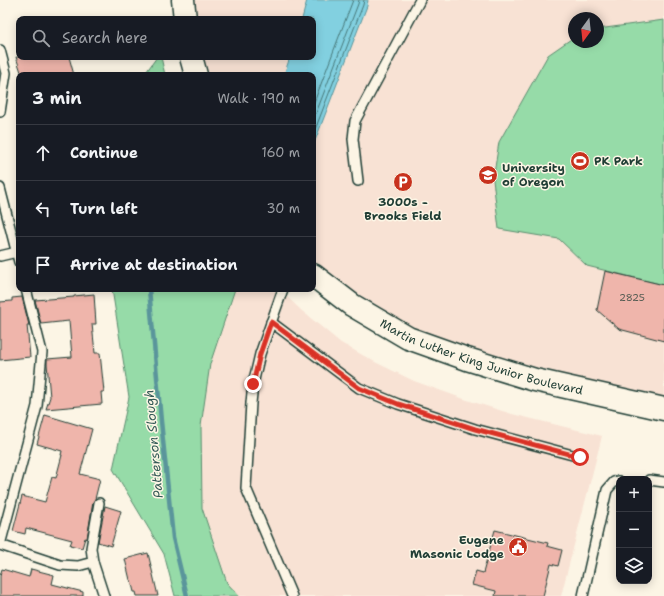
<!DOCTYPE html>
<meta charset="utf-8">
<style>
:root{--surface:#171b24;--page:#20242c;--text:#f1f3f6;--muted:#9ea1a6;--line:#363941}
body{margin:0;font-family:"Shantell Sans",sans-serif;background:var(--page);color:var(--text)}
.controls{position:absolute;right:12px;bottom:12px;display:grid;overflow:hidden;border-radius:8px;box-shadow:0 2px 10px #0003}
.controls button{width:36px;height:36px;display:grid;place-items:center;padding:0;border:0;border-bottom:1px solid var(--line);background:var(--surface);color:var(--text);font:20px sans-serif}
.compass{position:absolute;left:568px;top:12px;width:36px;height:36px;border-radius:50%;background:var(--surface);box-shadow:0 2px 10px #0003;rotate:195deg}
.stop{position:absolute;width:12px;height:12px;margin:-9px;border:3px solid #d93025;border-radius:50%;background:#fff}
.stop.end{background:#d93025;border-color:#fff;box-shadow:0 1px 4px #0008}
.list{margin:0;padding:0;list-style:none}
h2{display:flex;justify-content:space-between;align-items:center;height:52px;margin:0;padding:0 16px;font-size:17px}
h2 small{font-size:13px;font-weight:400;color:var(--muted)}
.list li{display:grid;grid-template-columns:26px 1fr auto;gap:12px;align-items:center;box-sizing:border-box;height:56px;padding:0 16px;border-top:1px solid var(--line)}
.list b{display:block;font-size:15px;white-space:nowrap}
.list em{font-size:13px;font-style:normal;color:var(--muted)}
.icon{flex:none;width:22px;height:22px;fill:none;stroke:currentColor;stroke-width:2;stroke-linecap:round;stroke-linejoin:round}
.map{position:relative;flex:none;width:664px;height:596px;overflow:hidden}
.search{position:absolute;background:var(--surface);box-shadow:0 2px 10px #0003;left:16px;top:16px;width:300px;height:44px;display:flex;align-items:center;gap:10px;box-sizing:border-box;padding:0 14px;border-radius:8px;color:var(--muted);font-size:15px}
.panel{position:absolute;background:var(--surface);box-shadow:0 2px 10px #0003;left:16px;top:72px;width:300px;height:220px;border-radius:8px}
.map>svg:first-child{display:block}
.built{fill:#f8e2d4;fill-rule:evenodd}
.green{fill:#96dba8;stroke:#5a8c6e}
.water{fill:#82d0e0;stroke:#5a959b}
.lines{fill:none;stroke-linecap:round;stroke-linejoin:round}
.shore{stroke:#477879;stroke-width:1}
.stream{stroke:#5a959b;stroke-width:4.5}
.building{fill:#efb5ab;stroke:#1f3d34}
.service-casing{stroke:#1f3d34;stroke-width:12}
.secondary-casing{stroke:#1f3d34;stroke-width:25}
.service{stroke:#fcf5e5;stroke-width:9}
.secondary{stroke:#fcf5e5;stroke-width:22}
.route{stroke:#d93025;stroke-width:5}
.labels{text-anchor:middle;stroke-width:3;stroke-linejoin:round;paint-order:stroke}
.number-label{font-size:10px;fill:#535b52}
.poi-label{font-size:12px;font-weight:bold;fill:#1f3d34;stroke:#fcf5e5;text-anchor:start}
.street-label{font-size:12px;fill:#1f3d34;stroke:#fcf5e5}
.water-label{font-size:13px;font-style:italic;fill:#335a56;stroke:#fcf5e5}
</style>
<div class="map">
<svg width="664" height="596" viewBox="0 0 664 596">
<rect width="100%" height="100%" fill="#fcf5e5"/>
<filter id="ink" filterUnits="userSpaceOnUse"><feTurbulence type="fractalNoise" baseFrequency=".025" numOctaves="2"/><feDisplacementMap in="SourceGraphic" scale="8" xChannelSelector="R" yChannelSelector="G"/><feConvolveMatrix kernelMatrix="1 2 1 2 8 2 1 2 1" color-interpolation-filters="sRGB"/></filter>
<g filter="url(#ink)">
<!-- built -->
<g class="built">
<path d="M183,0H664V409L467,359L313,275V75H196L191,57H313V19H185ZM574,18H598V42H574Z"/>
<polygon points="218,289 279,289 302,311 341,343 375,362 414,381 467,400 512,414 602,436 561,596 198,596 171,461"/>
</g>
<!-- green -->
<g class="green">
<polygon points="664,20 664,285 587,266 559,239 499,229 493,180 499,142 548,55 574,37 574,42 598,42 598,29"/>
<polygon points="157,57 161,57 165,75 144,75"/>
<polygon points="112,289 235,289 210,364 201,426 202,508 227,583 239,596 175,596 164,554 113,469 129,397"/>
</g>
<!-- water -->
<polygon class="water" points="307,0 368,0 367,6 313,146 313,75 284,75 290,57 313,57 313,19 302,19"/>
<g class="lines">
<!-- shore -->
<g class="shore">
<polyline points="313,105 353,0"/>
<polyline points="313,121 358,4 359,0"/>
<polyline points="313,135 363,5 364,0"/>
</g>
<!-- stream -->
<polyline class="stream" points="149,289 161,421 173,538 187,596"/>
</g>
<!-- building -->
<g class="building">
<polygon points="16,57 69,57 74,75 22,75"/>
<polygon points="605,271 664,285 664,341 619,329 597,310"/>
<polygon points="94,294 96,324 92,324 95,353 100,353 104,392 101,392 102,404 46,409 50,397 47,364 47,359 72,357 69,321 41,324 35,300 74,297 74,296"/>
<polygon points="22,297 29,325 27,325 30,357 0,360 0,302 12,301 12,298"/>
<polygon points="45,415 92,429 80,474 100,479 95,499 93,502 87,539 85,538 82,548 70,545 72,540 26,528 25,534 13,531 22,496 45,502 52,477 56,478 62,455 61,455 62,451 37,444"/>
<polygon points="105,506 121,511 111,546 98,542"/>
<polygon points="495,530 548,543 547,546 562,550 558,566 551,564 543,596 495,596 496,591 472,585 476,571 483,573"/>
<polygon points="148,553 158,596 137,596 136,592 134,592 131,580 130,580 125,559"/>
<polygon points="2,569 29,577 31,569 54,575 52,584 83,592 83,596 0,596 0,576"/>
</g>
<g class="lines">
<!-- service casing -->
<g class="service-casing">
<g id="service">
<polyline points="0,50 6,73 0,112"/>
<polyline points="358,181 353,139 355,121 420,0"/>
<polyline points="0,188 19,262"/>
<polyline points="0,256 17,252"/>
<polyline points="283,289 260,354 253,384 251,403 246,488 292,596"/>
<polyline points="271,322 359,388 398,404 475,429 580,457"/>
<polyline points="649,480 664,482"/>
<polyline points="0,545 37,406 42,352 26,289"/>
<polyline points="0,545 60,565 78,566 93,562 104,596"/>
<polyline points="93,562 91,548 99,503"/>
<polyline points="583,596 607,490 614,482 619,481"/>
</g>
</g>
<!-- secondary casing -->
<g class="secondary-casing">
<g id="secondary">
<polyline points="183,0 185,19"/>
<polyline points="191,57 196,75"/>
<path id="s1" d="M313,275L352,305L408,338L467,359L535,380L664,409"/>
</g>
</g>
<!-- service -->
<use href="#service" class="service"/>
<!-- secondary -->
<use href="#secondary" class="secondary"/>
</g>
</g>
<g class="lines" filter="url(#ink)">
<!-- route -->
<polyline class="route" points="253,384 260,354 271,322 359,388 398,404 475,429 580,457"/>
</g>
<!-- icons -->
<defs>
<g id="stadium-disc" transform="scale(1)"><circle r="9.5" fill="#c8321e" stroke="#fcf5e5"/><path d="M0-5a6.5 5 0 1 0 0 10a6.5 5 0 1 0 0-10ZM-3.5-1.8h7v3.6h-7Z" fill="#fff"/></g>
<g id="university-disc" transform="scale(1)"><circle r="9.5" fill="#c8321e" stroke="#fcf5e5"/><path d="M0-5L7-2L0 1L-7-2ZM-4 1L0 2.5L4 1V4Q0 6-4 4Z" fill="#fff"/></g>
<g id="parking-disc" transform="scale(1)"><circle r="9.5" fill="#c8321e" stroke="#fcf5e5"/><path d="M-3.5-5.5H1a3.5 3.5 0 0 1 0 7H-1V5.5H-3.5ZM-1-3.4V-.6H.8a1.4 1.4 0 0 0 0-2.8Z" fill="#fff"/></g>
<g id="civic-disc" transform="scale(1)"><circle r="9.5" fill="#c8321e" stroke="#fcf5e5"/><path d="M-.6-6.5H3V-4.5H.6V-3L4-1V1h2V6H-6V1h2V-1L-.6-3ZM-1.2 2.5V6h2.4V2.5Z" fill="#fff"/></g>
</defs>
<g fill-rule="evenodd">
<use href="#stadium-disc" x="580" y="161"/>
<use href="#university-disc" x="488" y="175"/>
<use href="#parking-disc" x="403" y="182"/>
<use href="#civic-disc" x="518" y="547"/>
</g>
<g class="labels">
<!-- number labels -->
<g class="number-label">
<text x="632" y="301">2825</text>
</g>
<!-- poi labels -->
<g class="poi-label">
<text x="594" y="165">PK Park</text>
<text x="502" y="172">University<tspan x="502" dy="14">of Oregon</tspan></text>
<text x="403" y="206" text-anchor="middle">3000s -<tspan x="403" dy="14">Brooks Field</tspan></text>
<text x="504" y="544" text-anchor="end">Eugene<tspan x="504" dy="14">Masonic Lodge</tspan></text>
</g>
<!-- street labels -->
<g class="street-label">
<text dy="4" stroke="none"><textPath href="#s1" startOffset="190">Martin Luther King Junior Boulevard</textPath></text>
</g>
<!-- water labels -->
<g class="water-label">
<text transform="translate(153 444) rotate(-95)" y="5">Patterson Slough</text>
</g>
</g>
</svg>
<div class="controls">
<button>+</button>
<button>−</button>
<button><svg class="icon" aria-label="layers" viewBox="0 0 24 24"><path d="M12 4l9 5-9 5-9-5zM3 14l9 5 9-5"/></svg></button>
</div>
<svg class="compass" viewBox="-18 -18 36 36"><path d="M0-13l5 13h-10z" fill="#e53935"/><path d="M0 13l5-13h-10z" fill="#9ea1a6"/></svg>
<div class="stop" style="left:580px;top:457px"></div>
<div class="stop end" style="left:253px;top:384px"></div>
<div class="search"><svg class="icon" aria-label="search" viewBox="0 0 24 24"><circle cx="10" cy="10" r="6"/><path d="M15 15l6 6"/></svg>Search here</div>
<section class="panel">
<h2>3 min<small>Walk · 190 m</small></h2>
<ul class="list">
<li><svg class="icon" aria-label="ahead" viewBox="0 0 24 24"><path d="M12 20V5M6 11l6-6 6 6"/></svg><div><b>Continue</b></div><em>160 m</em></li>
<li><svg class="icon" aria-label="left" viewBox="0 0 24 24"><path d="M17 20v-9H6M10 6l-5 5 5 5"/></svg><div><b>Turn left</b></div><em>30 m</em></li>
<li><svg class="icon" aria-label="arrive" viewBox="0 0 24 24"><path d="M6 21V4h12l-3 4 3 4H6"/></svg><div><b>Arrive at destination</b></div></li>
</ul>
</section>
</div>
